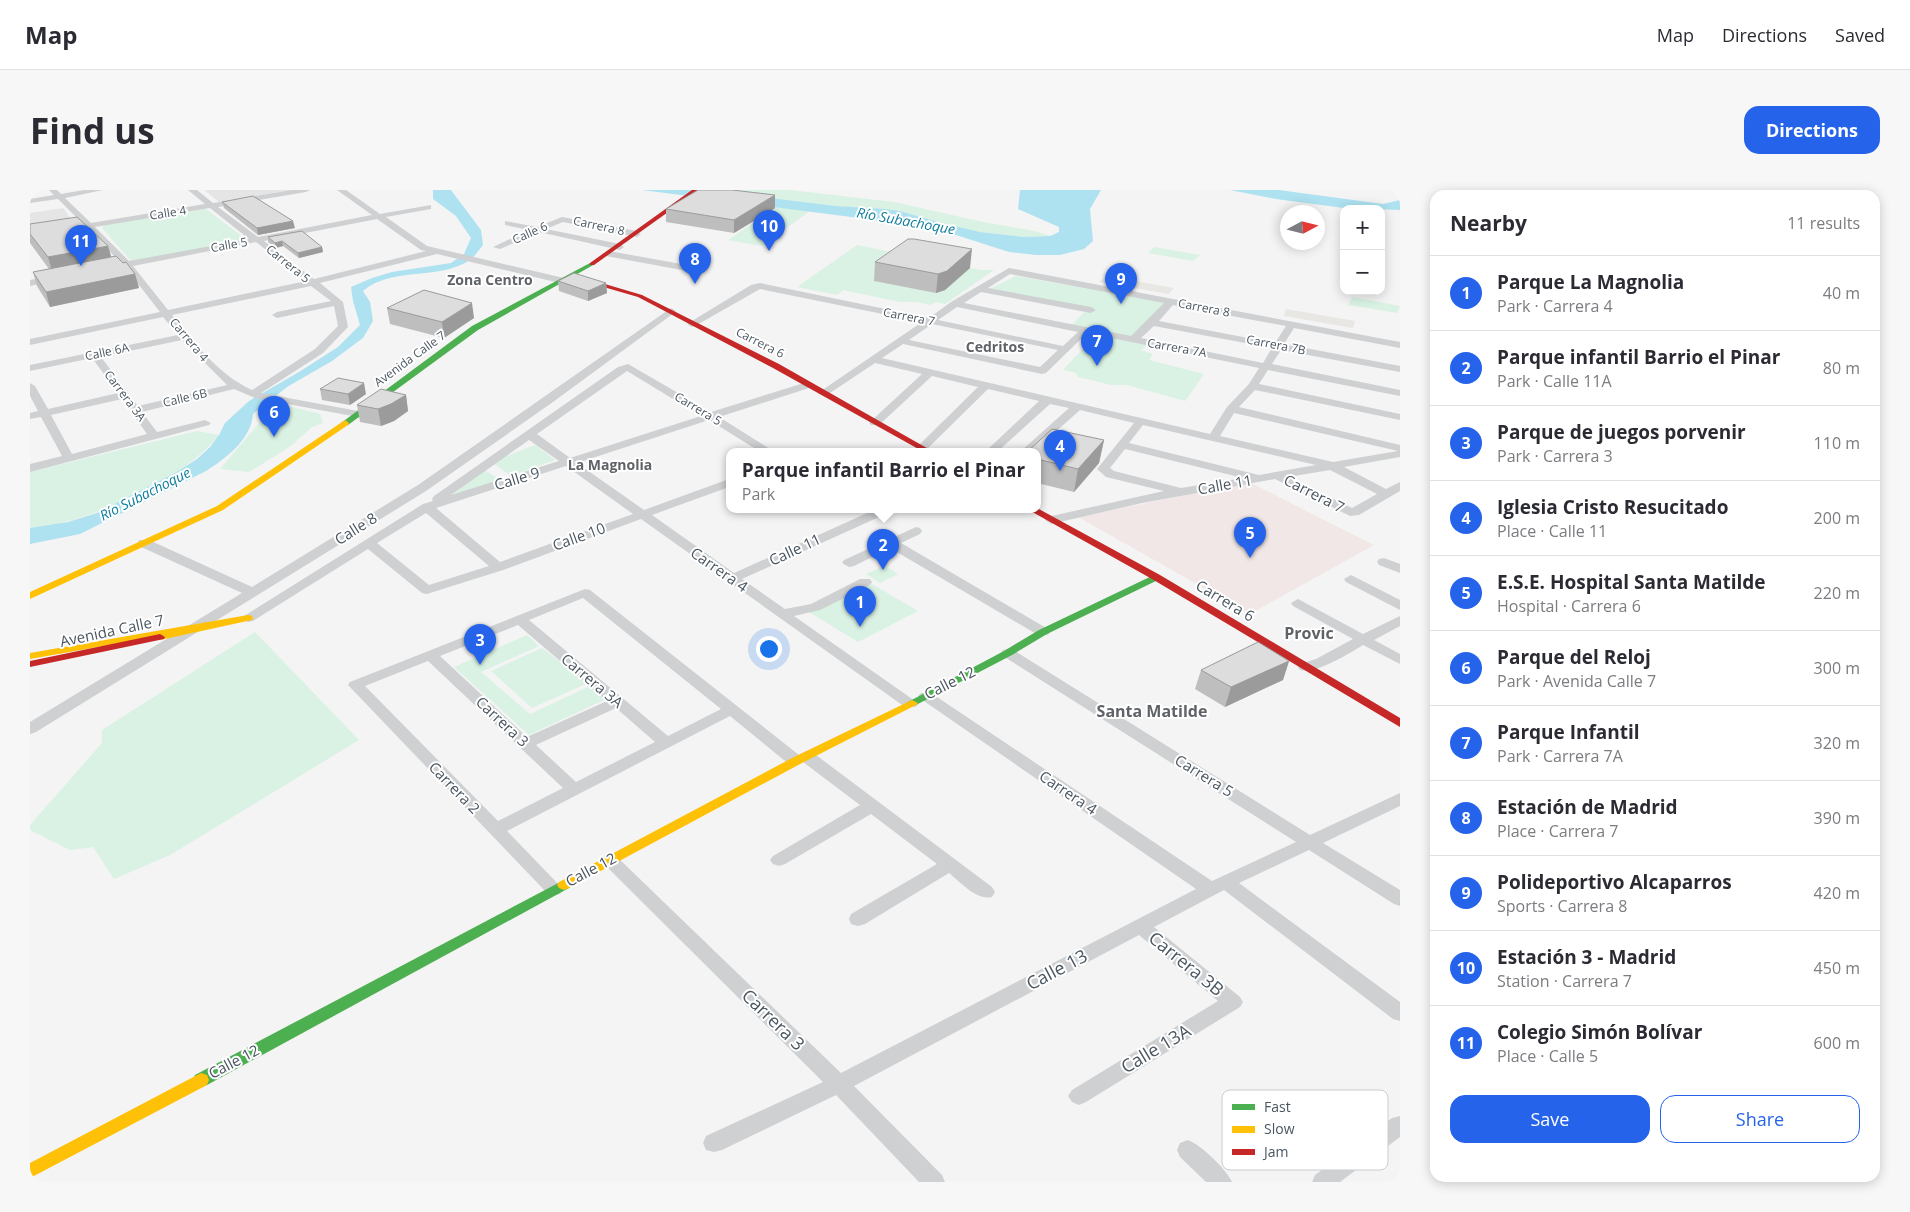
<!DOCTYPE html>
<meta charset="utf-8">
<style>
:root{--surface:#fff;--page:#f7f7f7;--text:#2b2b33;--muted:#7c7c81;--line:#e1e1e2;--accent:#2563eb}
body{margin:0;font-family:"Open Sans",sans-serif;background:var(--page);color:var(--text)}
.controls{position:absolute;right:15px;top:15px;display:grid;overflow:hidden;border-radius:10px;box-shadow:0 2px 12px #0003}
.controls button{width:45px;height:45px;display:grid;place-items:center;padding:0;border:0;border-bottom:1px solid var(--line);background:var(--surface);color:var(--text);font:25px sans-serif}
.compass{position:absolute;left:1250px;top:15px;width:45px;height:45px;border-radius:50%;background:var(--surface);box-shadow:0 2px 12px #0003;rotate:83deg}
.you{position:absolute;left:738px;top:458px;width:18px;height:18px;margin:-12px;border:4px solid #fff;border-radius:50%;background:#1a73e8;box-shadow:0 0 0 8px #1a73e833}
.badge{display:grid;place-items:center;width:32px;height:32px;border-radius:50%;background:var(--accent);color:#fff;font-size:16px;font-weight:700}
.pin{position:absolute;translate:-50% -41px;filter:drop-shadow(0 1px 2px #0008)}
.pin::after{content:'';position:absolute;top:26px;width:18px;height:15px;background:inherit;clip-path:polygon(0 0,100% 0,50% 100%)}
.popup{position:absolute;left:696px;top:258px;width:315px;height:65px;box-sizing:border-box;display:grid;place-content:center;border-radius:10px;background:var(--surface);filter:drop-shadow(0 1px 4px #0005);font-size:16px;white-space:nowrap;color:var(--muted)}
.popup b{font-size:19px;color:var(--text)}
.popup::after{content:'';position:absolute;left:50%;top:100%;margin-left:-10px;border:10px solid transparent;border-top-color:var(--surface)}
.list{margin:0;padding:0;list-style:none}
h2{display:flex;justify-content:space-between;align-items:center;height:65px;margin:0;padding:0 20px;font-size:21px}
h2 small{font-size:16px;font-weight:400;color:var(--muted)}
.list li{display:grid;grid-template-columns:32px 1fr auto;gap:15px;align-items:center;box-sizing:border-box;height:75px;padding:0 20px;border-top:1px solid var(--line)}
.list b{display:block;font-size:19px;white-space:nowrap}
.list p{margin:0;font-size:16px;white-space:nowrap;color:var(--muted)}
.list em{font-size:16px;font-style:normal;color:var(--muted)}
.actions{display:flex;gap:10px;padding:15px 20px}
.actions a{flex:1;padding:11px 0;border:1px solid var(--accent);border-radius:15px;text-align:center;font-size:18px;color:var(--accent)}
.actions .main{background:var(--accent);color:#fff}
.map{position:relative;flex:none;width:1370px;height:992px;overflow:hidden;border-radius:15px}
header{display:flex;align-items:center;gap:30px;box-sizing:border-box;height:70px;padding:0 25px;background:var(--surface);border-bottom:1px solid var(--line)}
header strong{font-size:24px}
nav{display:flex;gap:28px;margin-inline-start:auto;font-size:18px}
.intro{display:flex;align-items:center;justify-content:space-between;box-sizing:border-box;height:120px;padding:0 30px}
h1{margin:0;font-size:35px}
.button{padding:12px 22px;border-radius:15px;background:var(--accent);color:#fff;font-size:18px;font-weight:700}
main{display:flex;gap:30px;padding:0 30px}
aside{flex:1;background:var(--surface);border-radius:15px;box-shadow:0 2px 12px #0003}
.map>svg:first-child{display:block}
.commercial{fill:#e8e7e3}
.education{fill:#e6e5e6}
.medical{fill:#f1e7e6}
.green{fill:#d9f2e3}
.water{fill:#aee2f0}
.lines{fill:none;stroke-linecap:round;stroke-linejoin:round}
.street{fill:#ced0d2;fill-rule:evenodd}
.fast{fill:#4caf50;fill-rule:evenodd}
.slow{fill:#ffc107;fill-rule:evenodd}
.jam{fill:#c62828;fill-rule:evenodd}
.wall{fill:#bebebf}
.shaded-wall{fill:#9b9b9b}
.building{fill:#ddddde;stroke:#9b9b9b}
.labels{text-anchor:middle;stroke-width:4;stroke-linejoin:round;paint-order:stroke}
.far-street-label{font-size:12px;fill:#4a5661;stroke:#fff}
.far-water-label{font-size:14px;font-style:italic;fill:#0c7c9b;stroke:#fff}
.far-neighbourhood-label{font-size:14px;font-weight:bold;fill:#5f6368;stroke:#fff}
.street-label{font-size:15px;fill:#4a5661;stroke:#fff}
.neighbourhood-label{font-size:16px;font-weight:bold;fill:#5f6368;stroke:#fff}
.near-street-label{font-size:18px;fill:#4a5661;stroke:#fff}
.key{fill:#fff;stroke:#c9ccd0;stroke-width:1}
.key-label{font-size:14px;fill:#4a5661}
</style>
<header>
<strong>Map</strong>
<nav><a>Map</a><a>Directions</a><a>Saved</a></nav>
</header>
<div class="intro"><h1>Find us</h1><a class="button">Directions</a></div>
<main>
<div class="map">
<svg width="1370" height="992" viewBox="0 0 1370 992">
<rect width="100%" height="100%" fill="#f4f4f4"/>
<!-- commercial -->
<g class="commercial">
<polygon points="1077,86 1144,98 1139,104 1069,92"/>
<polygon points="1256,119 1325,131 1323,138 1254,126"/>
</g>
<!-- education -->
<g class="education">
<polygon points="174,0 263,0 189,12"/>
<polygon points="33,18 46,36 0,44 0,23"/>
</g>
<!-- medical -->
<polygon class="medical" points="1219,292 1344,355 1220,424 1048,327"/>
<!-- green -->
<g class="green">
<polygon points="675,0 760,0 864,12 953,32 1005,41 1020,46 994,47 950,42 907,32 870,21 806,16"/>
<polygon points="746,17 780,21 732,56 698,50"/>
<polygon points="176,19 217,50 102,72 72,38 74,35"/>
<polygon points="827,55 951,80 964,80 915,114 906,112 900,115 887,112 870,112 813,100 807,105 767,97"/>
<polygon points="1124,57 1170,65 1163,71 1118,63"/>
<polygon points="986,86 1137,113 1102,149 1041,136 1056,120 957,100"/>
<polygon points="1323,107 1370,116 1367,123 1318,115"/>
<polygon points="1071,144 1118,154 1111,160 1123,164 1119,170 1174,184 1155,211 1097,195 1081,195 1048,187 1046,183 1033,180 1066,145"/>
<polygon points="254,215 290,224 293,233 282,237 261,256 219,282 190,279 242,218"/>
<path d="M167,241L189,245C153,290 58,334 0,338V282Z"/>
<polygon points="505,255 525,270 481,286 461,272"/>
<polygon points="455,280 470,290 422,305"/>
<polygon points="855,376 868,384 850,393 836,384"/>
<polygon points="842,394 888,421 828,452 779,422"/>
<polygon points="225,442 329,550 140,665 84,689 63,657 40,660 0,640 0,635 72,553 72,540"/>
<polygon points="497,445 509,456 451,482 500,524 560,496 576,509 499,545 424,477"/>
<polygon points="512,458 558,493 502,518 461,481"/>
</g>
<!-- water -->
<g class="water">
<path d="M403,0H421L451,40L453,55C449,60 445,66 440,70C409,91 362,76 333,101L340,112L343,131L333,148L302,171L257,197L223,224C221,250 196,268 176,281L50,344L0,354V338L38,332L67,323L145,283L167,269L180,257L189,245L195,233L219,211L269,182L308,157L330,135L323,111L321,97L342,88L362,82L421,73L434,64L441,48L426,26L403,9Z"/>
<polygon points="612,0 673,0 806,16 855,19 870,21 908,32 950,42 994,47 1020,46 1029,42 1029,37 988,19 990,0 1071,0 1060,19 1063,51 1054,59 1030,65 1006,65 979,62 926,45 860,32"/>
<polygon points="1200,0 1249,0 1353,14 1370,10 1370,20 1314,18 1246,9"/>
</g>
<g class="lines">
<!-- street -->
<g class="street">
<path d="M19,0H27L31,4L54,0H73L35,8L61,33L175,14L158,0H167L183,13L262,0H280L276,2L188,17L228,47L342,25L307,0H316L350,24L401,15V19L356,27L397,56L534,88L539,91L534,94L407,64L290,93L313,112L318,137L293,163L231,203L328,221L333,224L332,226L328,227L225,208L204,199L112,222L127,242L175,230L181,233L179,235L0,282V274L32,266L11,227L0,229V223L8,221L0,206V193L5,196L18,219L88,203L62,168L0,181V175L148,145L133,127L0,155V149L130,122L95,77L75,80V76L91,73L57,39H48V35L53,34L28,9L0,13V9L24,5ZM180,18L219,49L99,71L65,37ZM347,29L391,60L396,61L284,89L234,51ZM226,52L276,91L138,120L103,76ZM281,96L301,111L247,122L242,125L247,128L304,116L308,136L285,159L222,200C189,185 164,153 142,125ZM152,150L197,195L108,216L71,167ZM92,209L117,244L42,264L21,225Z"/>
<polygon points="532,27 607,41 611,44 607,47 533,32 516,39 590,54 594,57 590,60 509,42 470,59 463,57 499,40 475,35 475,31 507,37"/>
<polygon points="579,61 668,77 672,80 668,83 576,66 575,64"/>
<path d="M979,78L1370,152V158L1264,138L1254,154L1370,176V182L1251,160L1242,174L1370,200V206L1238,180L1229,194L1370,224V230L1225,200L1209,217L1370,255V267L1314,277L1356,299L1370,292V301L1329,325L1320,326L1245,289L1112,313L1021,334L1015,330L1017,327L1134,301L1076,287L1067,279L1104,233L1050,220L1004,261H991L1039,218L1020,214L968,261H956L1009,211L958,199L896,260L891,261L886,258L888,256L948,197L902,186L849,235H841L839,233L841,231L892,184L845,173L797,205L793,206L788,203L892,132L730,99L665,136L662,137L657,134L721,95L730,93L899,128L921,112ZM980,84L1134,113L1101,146L934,113L951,102L1061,123L1066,120L1061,117L958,98ZM1143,115L1256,136L1245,153L1129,131ZM927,117L1048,142L1033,156L908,130ZM902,134L1028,160L1010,177L879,150ZM1124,136L1242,158L1233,173L1111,148ZM1057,143L1229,178L1219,194L1197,217L1180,244L852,168L873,154L1012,184L1016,183ZM1204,223L1368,261L1303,272L1190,246ZM1113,235L1286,275L1229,285L1099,253ZM1095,259L1213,288L1151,298L1084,281L1080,278ZM1300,280L1347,304L1322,318L1258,287Z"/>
<polygon points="26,85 30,88 29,90 0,96 0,90"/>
<polygon points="641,118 646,121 644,123 523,212 396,301 6,542 0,544 0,532 212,403 109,356 108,353 109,350 119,350 222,397 388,295"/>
<path d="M598,174L681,222L774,193H782L783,195L782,197L689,227L743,261H729L679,230L547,273L614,320L699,289V297L622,325L704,383L846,319H862L860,322L712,389L755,419L781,414L830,389H840L842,392L840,395L790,420L764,426L885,511L888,514L885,517H875L611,329L473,380L397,404L392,403L338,359L223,431L218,432L211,428L393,314L403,311L402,309L404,306L588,177ZM597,181L671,226L540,268L507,244ZM499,250L529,271L421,305ZM536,276L603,324L470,372L406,318ZM396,323L459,376L399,395L347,353Z"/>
<polygon points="886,337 890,338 892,341 890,344 871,353 1018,439 1020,442 1018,445 1008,445 860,358 824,376 819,377 812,373 814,370"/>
<polygon points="1354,368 1370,374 1370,383 1349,375 1347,372 1349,369"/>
<polygon points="1321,385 1370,410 1370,420 1316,392 1314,389"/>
<path d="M555,399L560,400L769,565L776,561L782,562L962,697L965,702L962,707C947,711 930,692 919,683L835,734L828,736L821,734L819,729L821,724L907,674L841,624L755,674L749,676L743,674L740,670L743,666L830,615L773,572L766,576L760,575L700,526L477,641L533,699L530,704L524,705L518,704L318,495L320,492ZM553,408L691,519L638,546L499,430ZM488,435L577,511L497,547L410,466ZM398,471L533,598L468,631L335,496ZM586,518L625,552L546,592L506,555Z"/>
<path d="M1268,409L1333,444L1370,426V436L1344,450L1370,464V474L1333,455C1318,464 1287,484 1270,480L1268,477L1270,474L1286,469L1323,449L1263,416L1261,413Z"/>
<polygon points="978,459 983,460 1280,645 1370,603 1370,616 1293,653 1370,700 1370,716 1364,714 1279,660 1209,693 1370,812 1370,831 1363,829 1194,700 1124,737 1210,807 1213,812 1210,817 1056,912 1049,915 1042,912 1038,906 1042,900 1188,811 1109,745 824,896 912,985 915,992 889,992 806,905 692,960 684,962 676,960 673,953 676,946 793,892 574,674 571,670 574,666 580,664 586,666 811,883 1166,699 891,509 888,506 891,503 901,503 1182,691 1266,652 973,466 971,463 973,460"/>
<polygon points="1370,926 1370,947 1310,992 1282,992 1285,985 1362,928"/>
<path d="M1158,950C1171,955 1196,979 1202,992H1176L1150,967L1147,960L1150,953Z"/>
</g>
<!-- fast -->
<g class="fast">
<polygon points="560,73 565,74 448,140 318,235 312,235 311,233 442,136"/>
<polygon points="1126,384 1131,387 1130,389 1017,444 982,465 886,515 878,515 876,513 974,461 1009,440"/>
<polygon points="534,690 539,692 541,695 539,698 177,895 171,897 165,895 163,890 165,885"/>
</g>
<!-- slow -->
<g class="slow">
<polygon points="315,230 319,233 318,235 193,320 0,409 0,402 187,316"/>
<polygon points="218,425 222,426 223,428 222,430 130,450 125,447 0,469 0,463"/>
<polygon points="882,510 888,513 886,515 770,574 539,698 534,700 529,698 527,695 529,692 762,568"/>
<polygon points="171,883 177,885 179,890 177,895 0,988 0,973"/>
</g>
<!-- jam -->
<g class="jam">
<polygon points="662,0 669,0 564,75 560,75 560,73"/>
<polygon points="548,86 612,105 749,174 902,261 892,261 743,178 608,107 546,89 545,88"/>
<polygon points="1007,318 1130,385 1370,528 1370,537 1122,389 997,319"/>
<polygon points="130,444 135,447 134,449 0,477 0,471"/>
</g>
</g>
<!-- wall -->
<g class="wall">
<polygon points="192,12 265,38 228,45 194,18"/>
<polygon points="745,18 704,43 636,32 636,19"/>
<polygon points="0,34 78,56 81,67 93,73 105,84 109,98 20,117 7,96 3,82 19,79 0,53"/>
<polygon points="238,47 292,57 293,62 269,68 253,56 246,58 238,52"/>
<polygon points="845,72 940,78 915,100 906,103 844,91"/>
<polygon points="528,91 576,93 577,103 558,111 529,101"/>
<polygon points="357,118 444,128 414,148 360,134"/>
<polygon points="290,199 336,204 320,215 292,210"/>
<polygon points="376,205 378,221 364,231 351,236 330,232 327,215"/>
<polygon points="1074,250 1069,273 1044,302 1007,293 1007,261"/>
<polygon points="1259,471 1253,490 1195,517 1165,499 1171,480"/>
</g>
<!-- shaded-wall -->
<g class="shaded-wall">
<polygon points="745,5 745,18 704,43 704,30"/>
<polygon points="263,31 265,38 228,45 227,38"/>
<polygon points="252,51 253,56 246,58 245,53"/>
<polygon points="78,56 83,73 23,84 18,67"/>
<polygon points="292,57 293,62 269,68 268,63"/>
<polygon points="942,59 940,78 915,100 906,103 908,84"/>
<polygon points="105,84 109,98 20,117 16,102"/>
<polygon points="576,93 577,103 558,111 558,101"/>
<polygon points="442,113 444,128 414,148 412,132"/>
<polygon points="334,193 336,204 320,215 318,204"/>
<polygon points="376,205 378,221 364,231 351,236 348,219"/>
<polygon points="1074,250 1069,273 1044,302 1048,279"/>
<polygon points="1259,471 1253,490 1195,517 1201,497"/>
</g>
<!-- building -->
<g class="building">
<polygon points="668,0 702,0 745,5 704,30 636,19"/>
<polygon points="223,6 263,31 227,38 192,12"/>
<polygon points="47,27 78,56 18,67 0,44 0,34"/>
<polygon points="272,41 292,57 268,63 252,51 245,53 238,47"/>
<polygon points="878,49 884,49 942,59 917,81 908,84 845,72"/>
<polygon points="86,66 93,73 96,72 105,84 16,102 3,82"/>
<polygon points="544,83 576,93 558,101 528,91"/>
<polygon points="394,100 442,113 412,132 357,118"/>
<polygon points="308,188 334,193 318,204 290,199"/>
<polygon points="351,199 376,205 361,214 348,219 327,215"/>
<polygon points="1022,239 1074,250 1048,279 1007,269 1007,261 998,261"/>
<polygon points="1228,452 1259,471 1201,497 1171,480"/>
</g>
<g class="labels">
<!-- far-street labels -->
<g class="far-street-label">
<text transform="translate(138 23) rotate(-9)" y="4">Calle 4</text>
<text transform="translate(569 36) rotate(12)" y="4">Carrera 8</text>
<text transform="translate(500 43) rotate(-24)" y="4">Calle 6</text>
<text transform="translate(199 55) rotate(-10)" y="4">Calle 5</text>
<text transform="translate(258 74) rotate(39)" y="4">Carrera 5</text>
<text transform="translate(1174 118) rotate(11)" y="4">Carrera 8</text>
<text transform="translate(879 127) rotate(11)" y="4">Carrera 7</text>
<text transform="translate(159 150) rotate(50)" y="4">Carrera 4</text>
<text transform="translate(730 153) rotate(27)" y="4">Carrera 6</text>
<text transform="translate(1246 155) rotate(11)" y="4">Carrera 7B</text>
<text transform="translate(1147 158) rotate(10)" y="4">Carrera 7A</text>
<text transform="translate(77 162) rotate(-12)" y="4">Calle 6A</text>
<text transform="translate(380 169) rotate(-36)" y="4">Avenida Calle 7</text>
<text transform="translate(95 206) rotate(53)" y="4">Carrera 3A</text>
<text transform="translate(155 208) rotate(-13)" y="4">Calle 6B</text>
<text transform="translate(668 219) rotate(31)" y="4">Carrera 5</text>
</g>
<!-- far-water labels -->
<g class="far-water-label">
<text transform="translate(876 31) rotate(10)" y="5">Río Subachoque</text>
<text transform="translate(115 304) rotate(-27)" y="5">Río Subachoque</text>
</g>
<!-- far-neighbourhood labels -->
<g class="far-neighbourhood-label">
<text x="460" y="95">Zona Centro</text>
<text x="965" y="162">Cedritos</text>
<text x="580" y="280">La Magnolia</text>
</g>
<!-- street labels -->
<g class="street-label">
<text transform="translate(487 289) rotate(-17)" y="5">Calle 9</text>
<text transform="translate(1195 295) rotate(-10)" y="5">Calle 11</text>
<text transform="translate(1284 304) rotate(27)" y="5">Carrera 7</text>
<text transform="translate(326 339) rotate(-32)" y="5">Calle 8</text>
<text transform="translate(549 347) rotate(-20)" y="5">Calle 10</text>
<text transform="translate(765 360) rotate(-25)" y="5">Calle 11</text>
<text transform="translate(689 380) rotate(35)" y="5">Carrera 4</text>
<text transform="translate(1195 411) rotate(31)" y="5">Carrera 6</text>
<text transform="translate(82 441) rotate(-12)" y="5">Avenida Calle 7</text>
<text transform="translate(562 491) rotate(40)" y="5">Carrera 3A</text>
<text transform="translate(920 493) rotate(-27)" y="5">Calle 12</text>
<text transform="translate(472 532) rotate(43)" y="5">Carrera 3</text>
<text transform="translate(1174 586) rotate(32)" y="5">Carrera 5</text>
<text transform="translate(424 598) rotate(46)" y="5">Carrera 2</text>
<text transform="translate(1038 603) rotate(34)" y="5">Carrera 4</text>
<text transform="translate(561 680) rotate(-28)" y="5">Calle 12</text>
<text transform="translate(204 872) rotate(-28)" y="5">Calle 12</text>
</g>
<!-- neighbourhood labels -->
<g class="neighbourhood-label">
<text x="1279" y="449">Provic</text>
<text x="1122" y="527">Santa Matilde</text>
</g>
<!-- near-street labels -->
<g class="near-street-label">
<text transform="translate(1156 774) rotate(39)" y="6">Carrera 3B</text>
<text transform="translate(1027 780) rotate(-28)" y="6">Calle 13</text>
<text transform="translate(743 830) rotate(44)" y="6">Carrera 3</text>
<text transform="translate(1126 859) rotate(-31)" y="6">Calle 13A</text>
</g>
</g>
<!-- legend -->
<rect x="1192" y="900" width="166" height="80" rx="8" class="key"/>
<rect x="1202" y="914" width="23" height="6" fill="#4caf50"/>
<rect x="1202" y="936" width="23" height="7" fill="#ffc107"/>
<rect x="1202" y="959" width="23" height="6" fill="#c62828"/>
<g class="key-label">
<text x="1234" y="922">Fast</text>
<text x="1234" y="944">Slow</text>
<text x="1234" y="967">Jam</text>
</g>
</svg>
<div class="controls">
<button>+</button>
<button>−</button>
</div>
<svg class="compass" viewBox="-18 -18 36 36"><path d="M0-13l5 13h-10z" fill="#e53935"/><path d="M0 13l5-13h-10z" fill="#7c7c81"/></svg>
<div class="you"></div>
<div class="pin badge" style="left:830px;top:437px">1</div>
<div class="pin badge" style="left:853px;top:380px">2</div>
<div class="popup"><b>Parque infantil Barrio el Pinar</b>Park</div>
<div class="pin badge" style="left:450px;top:475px">3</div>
<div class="pin badge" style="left:1030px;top:281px">4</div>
<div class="pin badge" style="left:1220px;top:368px">5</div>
<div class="pin badge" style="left:244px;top:247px">6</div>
<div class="pin badge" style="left:1067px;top:176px">7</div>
<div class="pin badge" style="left:665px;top:94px">8</div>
<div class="pin badge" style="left:1091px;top:114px">9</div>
<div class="pin badge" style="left:739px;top:61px">10</div>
<div class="pin badge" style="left:51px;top:76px">11</div>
</div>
<aside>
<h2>Nearby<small>11 results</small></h2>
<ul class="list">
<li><span class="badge">1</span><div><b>Parque La Magnolia</b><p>Park · Carrera 4</p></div><em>40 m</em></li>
<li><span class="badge">2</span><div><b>Parque infantil Barrio el Pinar</b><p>Park · Calle 11A</p></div><em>80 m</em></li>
<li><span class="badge">3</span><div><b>Parque de juegos porvenir</b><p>Park · Carrera 3</p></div><em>110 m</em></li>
<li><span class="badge">4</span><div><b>Iglesia Cristo Resucitado</b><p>Place · Calle 11</p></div><em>200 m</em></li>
<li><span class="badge">5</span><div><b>E.S.E. Hospital Santa Matilde</b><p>Hospital · Carrera 6</p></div><em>220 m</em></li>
<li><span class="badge">6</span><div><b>Parque del Reloj</b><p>Park · Avenida Calle 7</p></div><em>300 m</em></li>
<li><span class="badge">7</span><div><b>Parque Infantil</b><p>Park · Carrera 7A</p></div><em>320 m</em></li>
<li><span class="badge">8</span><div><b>Estación de Madrid</b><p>Place · Carrera 7</p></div><em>390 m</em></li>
<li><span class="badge">9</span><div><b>Polideportivo Alcaparros</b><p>Sports · Carrera 8</p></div><em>420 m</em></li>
<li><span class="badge">10</span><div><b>Estación 3 - Madrid</b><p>Station · Carrera 7</p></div><em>450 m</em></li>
<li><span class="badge">11</span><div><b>Colegio Simón Bolívar</b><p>Place · Calle 5</p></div><em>600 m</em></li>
</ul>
<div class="actions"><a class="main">Save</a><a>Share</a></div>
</aside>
</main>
